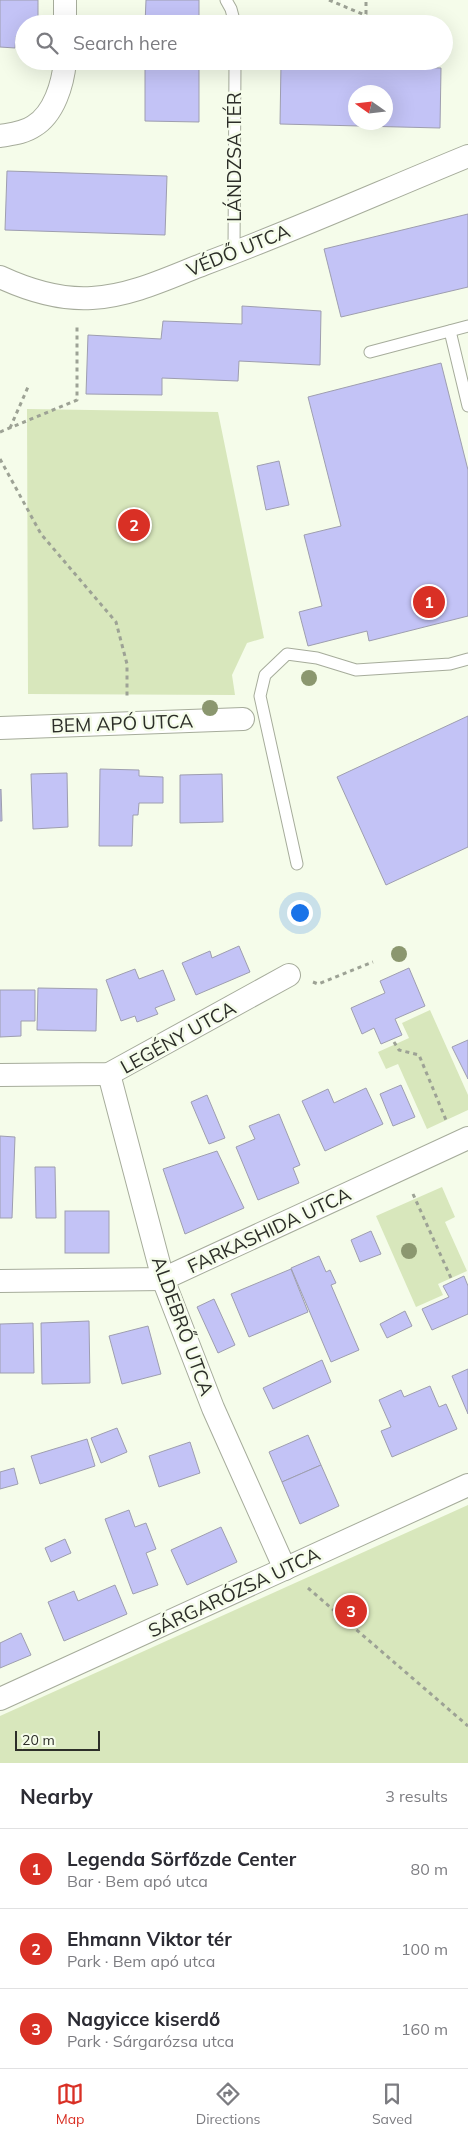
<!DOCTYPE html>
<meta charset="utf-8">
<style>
:root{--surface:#fff;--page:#f2f2f3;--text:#2b2b33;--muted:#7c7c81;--line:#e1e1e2;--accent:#d93025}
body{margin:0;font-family:Mulish,sans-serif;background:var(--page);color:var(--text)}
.compass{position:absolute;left:348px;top:85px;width:45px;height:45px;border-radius:50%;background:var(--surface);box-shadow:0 5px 20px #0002;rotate:284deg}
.scale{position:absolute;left:15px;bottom:12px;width:85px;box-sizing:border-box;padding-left:5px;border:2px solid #2c2e28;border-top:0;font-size:14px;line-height:18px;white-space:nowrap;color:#2c2e28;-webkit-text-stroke:4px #f5fcea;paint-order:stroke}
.you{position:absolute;left:299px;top:912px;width:18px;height:18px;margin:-12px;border:4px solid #fff;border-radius:50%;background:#1a73e8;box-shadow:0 0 0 8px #1a73e833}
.badge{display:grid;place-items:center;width:32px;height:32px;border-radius:50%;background:var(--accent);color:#fff;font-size:16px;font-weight:700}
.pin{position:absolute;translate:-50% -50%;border:2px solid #fff;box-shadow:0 1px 5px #0006}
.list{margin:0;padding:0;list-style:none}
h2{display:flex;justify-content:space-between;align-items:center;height:65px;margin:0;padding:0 20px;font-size:21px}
h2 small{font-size:16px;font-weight:400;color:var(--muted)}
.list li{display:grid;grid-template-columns:32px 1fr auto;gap:15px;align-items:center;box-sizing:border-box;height:80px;padding:0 20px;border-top:1px solid var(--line)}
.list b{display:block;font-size:19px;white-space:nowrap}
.list p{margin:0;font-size:16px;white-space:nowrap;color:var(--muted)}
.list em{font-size:16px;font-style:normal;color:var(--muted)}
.icon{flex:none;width:28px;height:28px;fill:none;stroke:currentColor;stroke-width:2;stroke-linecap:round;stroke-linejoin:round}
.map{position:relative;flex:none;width:468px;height:1763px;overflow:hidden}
.search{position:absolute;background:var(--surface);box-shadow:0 5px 20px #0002;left:15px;right:15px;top:15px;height:55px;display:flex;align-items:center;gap:12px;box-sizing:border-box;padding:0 18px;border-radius:28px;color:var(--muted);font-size:19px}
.sheet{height:305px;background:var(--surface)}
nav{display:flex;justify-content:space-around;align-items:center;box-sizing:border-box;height:70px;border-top:1px solid var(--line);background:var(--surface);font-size:14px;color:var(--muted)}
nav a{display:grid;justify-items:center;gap:2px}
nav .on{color:var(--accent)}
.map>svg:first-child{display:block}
.green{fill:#d8e7bc}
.building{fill:#c3c3f6;stroke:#9e9eaf;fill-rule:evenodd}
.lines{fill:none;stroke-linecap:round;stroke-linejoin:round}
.service-casing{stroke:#a6ac9b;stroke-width:13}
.minor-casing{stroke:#a6ac9b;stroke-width:24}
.path{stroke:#9da295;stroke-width:3;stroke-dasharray:4 4;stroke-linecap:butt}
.service{stroke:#fff;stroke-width:11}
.minor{stroke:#fff;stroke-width:22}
.tree{fill:#8b976f}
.labels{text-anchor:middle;stroke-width:5;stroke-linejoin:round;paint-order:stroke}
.street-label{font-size:19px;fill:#2c2e28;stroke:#f5fcea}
</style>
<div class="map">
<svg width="468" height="1763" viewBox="0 0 468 1763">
<rect width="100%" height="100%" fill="#f5fcea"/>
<!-- green -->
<g class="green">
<polygon points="27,409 218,412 264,638 247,643 232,675 235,695 28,694"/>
<polygon points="430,1010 468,1095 468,1110 427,1129 398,1064 386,1069 378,1052 409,1038 402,1023"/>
<polygon points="442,1187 455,1217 445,1222 467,1271 438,1284 443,1295 416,1307 376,1216"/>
<polygon points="468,1505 468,1763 0,1763 0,1716"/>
</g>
<!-- building -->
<g class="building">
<polygon points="0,0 38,0 38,24 24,24 24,37 16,36 15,48 0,47"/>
<polygon points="146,0 199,0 199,24 145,24"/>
<polygon points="145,61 199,61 199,122 145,121"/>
<path d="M281,64L441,68L440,128L280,124ZM356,92H386V122H356Z"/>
<polygon points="7,171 167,176 165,235 5,230"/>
<polygon points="468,214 468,287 341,317 324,249"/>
<polygon points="242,306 321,311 320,365 239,361 238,381 162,378 162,395 86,394 88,335 161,339 163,321 242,324"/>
<polygon points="441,363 468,470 468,616 369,641 367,631 308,646 299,612 322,606 304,535 341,526 308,397"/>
<polygon points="279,461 289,505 266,510 257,466"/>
<polygon points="468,716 468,847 386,885 337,777"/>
<polygon points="100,769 139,770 139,776 163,777 163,803 139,803 138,815 133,815 132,846 99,846"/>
<polygon points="67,773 68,827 33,829 31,774"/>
<polygon points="222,774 223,822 180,823 180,775"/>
<polygon points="1,789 2,821 0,821 0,790"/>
<polygon points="239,946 250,972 196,995 182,963 210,951 212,958"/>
<polygon points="409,968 425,1006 395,1019 402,1035 381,1044 374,1028 362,1034 351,1008 385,993 380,981"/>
<polygon points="135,969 139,979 163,970 175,1000 155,1008 158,1014 137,1022 135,1016 121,1021 106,980"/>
<polygon points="38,988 97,989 96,1031 37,1030"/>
<polygon points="0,990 35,990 35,1021 21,1021 21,1036 0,1037"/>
<polygon points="468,1040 468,1079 452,1047"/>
<polygon points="401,1085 415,1117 393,1126 380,1094"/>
<polygon points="366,1088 383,1124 325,1151 302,1101 328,1089 334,1103"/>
<polygon points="207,1095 225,1138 209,1144 191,1102"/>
<polygon points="279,1114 300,1165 293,1168 299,1183 258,1200 236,1147 255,1139 249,1126"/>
<polygon points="0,1136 15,1137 12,1218 0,1218"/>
<polygon points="217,1151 244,1208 185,1234 163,1169"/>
<polygon points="35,1167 55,1167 56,1218 36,1218"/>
<rect x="65" y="1211" width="44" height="42"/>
<polygon points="371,1231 381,1254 360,1262 351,1240"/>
<polygon points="319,1256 326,1272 330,1270 336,1283 331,1285 359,1350 331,1362 291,1268"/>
<polygon points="291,1269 308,1312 249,1337 231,1294"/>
<polygon points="464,1276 468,1286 468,1314 432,1330 422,1309 449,1297 443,1286"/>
<polygon points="214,1299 235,1345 218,1353 197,1307"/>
<polygon points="405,1311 412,1326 387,1338 380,1324"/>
<polygon points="89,1321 90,1383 42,1384 41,1323"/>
<polygon points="33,1323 34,1373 0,1373 0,1324"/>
<polygon points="148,1326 161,1374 122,1384 109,1336"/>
<polygon points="322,1360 331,1382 273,1409 263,1388"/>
<polygon points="468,1369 468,1414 452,1376"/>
<polygon points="430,1386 439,1407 446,1404 457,1429 392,1457 381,1431 391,1427 379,1400 401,1390 404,1397"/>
<polygon points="117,1428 127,1452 101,1463 91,1438"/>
<polygon points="308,1435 321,1465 282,1482 269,1452"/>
<polygon points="87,1439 95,1466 40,1484 31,1456"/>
<polygon points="190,1442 200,1473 159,1487 149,1456"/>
<polygon points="321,1465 339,1506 300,1524 282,1482"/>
<polygon points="14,1468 18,1484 0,1489 0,1472"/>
<polygon points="129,1510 135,1527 146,1523 156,1549 146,1553 158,1585 133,1594 105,1519"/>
<polygon points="221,1527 237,1562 187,1585 171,1550"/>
<polygon points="65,1539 71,1553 51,1562 45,1548"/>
<polygon points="115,1585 127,1614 64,1641 48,1602 74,1591 78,1601"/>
<polygon points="21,1633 31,1655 0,1668 0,1643"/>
</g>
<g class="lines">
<!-- service casing -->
<g class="service-casing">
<g id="service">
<polyline points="226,0 231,9 235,24"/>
<polyline points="234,253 235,61"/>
<polyline points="450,331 468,406"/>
<polyline points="370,352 468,326"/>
<polyline points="297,864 260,696 265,675 287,654 317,658 356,670 450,664 468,659"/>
</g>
</g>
<!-- minor casing -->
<g class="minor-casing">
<g id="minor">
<polyline points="65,24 65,0"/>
<path d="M0,136C11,134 24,133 34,126C54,114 63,84 65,61"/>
<path d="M0,277C28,290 61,300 92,298C131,296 168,278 204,264C293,231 380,192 468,156"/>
<polyline points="0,728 243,719"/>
<polyline points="109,1074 163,1279 213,1408 285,1569"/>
<polyline points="0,1075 109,1074 289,975"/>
<polyline points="0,1281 163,1279 468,1138"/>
<polyline points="0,1699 468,1485"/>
</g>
</g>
<!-- path -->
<g class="path">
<polyline points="329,0 386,24"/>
<polyline points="366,14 366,0"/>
<polyline points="10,428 28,387"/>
<polyline points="0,432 77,400 77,324"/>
<polyline points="0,459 41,534 116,622 127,664 127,699"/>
<polyline points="313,982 318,984 373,962"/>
<polyline points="394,1042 399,1050 419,1055 446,1120"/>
<polyline points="413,1194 451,1278"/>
<polyline points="308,1588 468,1726"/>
</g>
<!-- service -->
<use href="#service" class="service"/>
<!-- minor -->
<use href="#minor" class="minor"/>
</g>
<!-- trees -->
<g class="tree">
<circle cx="309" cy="678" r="8"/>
<circle cx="210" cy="708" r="8"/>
<circle cx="399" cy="954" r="8"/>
<circle cx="409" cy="1251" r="8"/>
</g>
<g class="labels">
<!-- street labels -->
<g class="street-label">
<text transform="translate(234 157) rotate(-90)" y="7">LÁNDZSA TÉR</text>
<text transform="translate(238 250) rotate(-22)" y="7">VÉDŐ UTCA</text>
<text transform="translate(122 723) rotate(-2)" y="7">BEM APÓ UTCA</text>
<text transform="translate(178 1037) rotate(-29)" y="7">LEGÉNY UTCA</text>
<text transform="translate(269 1230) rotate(-25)" y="7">FARKASHIDA UTCA</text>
<text transform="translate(183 1326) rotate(70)" y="7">ALDEBRŐ UTCA</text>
<text transform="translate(234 1592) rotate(-25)" y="7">SÁRGARÓZSA UTCA</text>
</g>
</g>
</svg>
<svg class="compass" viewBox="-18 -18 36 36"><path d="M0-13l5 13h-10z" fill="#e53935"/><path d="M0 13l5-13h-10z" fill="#7c7c81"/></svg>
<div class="scale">20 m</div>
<div class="you"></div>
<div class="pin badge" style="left:429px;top:602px">1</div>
<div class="pin badge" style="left:134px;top:525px">2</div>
<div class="pin badge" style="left:351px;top:1611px">3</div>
<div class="search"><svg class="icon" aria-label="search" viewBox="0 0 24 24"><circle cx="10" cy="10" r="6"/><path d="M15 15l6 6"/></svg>Search here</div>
</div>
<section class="sheet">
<h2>Nearby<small>3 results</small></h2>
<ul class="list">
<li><span class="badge">1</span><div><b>Legenda Sörfőzde Center</b><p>Bar · Bem apó utca</p></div><em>80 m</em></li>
<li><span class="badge">2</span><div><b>Ehmann Viktor tér</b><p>Park · Bem apó utca</p></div><em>100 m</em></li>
<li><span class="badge">3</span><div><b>Nagyicce kiserdő</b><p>Park · Sárgarózsa utca</p></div><em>160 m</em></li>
</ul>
</section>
<nav>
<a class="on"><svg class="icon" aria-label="map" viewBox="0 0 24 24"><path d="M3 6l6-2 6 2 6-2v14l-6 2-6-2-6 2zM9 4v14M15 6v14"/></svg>Map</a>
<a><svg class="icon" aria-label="directions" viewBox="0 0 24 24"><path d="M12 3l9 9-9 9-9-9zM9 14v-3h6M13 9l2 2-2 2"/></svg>Directions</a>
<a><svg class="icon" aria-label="saved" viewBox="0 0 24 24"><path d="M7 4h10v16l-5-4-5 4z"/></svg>Saved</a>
</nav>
